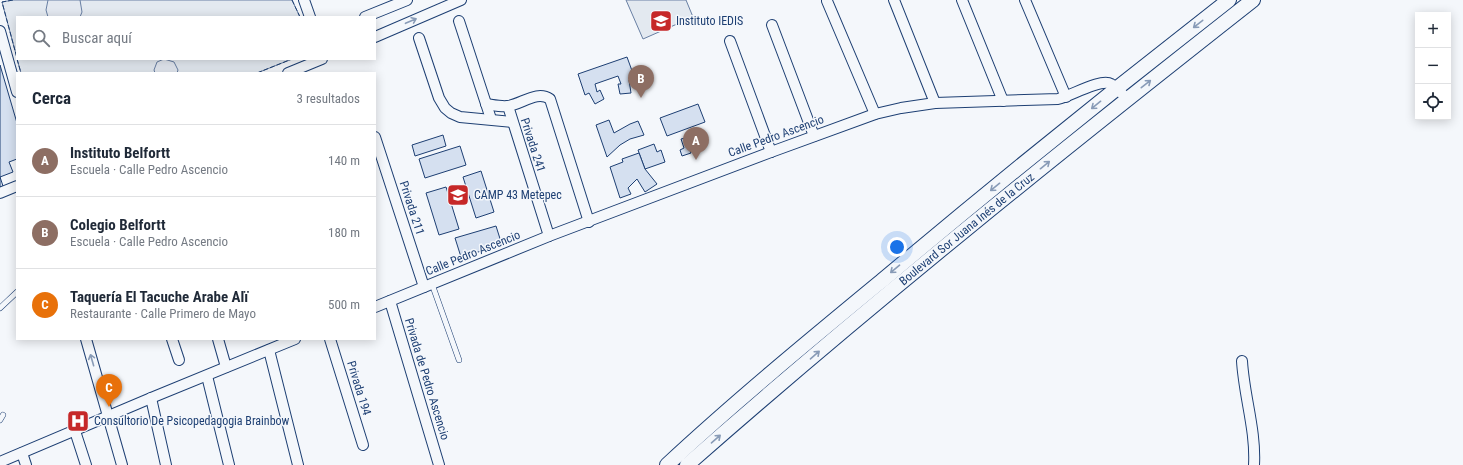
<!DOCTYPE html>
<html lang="es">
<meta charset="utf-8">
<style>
:root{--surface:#fff;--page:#f6f6f7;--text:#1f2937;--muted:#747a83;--line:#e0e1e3;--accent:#b45309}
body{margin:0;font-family:"Roboto Condensed",sans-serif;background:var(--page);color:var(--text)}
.controls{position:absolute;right:12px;top:12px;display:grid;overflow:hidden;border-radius:0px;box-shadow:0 2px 10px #0003}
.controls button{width:36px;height:36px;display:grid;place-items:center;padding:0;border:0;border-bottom:1px solid var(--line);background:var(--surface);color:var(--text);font:20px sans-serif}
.you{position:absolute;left:897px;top:247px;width:14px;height:14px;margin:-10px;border:3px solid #fff;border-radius:50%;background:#1a73e8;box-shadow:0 0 0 6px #1a73e833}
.badge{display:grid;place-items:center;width:26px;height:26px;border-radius:50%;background:var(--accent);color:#fff;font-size:13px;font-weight:700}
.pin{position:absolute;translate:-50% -33px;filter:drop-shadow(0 1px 2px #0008)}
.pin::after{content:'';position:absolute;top:21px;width:14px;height:12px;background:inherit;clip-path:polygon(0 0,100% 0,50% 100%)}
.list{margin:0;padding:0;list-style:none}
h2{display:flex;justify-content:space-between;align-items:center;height:52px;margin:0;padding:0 16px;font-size:17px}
h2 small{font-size:13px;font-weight:400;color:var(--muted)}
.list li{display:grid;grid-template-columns:26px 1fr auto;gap:12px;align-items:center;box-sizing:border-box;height:72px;padding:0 16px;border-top:1px solid var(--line)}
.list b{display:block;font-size:15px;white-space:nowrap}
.list p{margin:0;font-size:13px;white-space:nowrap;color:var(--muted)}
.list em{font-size:13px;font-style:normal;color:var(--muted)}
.icon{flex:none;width:22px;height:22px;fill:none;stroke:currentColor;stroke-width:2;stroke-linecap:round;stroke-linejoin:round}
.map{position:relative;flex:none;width:1463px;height:465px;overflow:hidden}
.search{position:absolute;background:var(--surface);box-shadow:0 2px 10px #0003;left:16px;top:16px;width:360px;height:44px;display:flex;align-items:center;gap:10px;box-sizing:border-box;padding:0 14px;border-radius:0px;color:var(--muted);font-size:15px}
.panel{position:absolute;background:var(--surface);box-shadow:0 2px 10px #0003;left:16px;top:72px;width:360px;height:268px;border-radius:0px}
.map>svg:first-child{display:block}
.green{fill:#e3e9f0;stroke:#687fa3}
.parking{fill:#e3e8f0;stroke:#687fa3}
.building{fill:#d5e0f0;stroke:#1d3f73}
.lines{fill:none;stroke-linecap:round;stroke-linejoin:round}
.service-casing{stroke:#1d3f73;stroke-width:6}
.minor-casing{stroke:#1d3f73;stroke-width:12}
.secondary-casing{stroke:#1d3f73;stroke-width:16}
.service{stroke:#f4f7fb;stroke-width:5}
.minor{stroke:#f4f7fb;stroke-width:10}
.secondary{stroke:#f4f7fb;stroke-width:14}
.fence{stroke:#1d3f73;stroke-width:1;stroke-dasharray:5 2;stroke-linecap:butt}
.oneway{stroke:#889bb7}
.labels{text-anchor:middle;stroke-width:3;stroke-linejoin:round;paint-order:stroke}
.poi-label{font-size:12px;fill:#1d3f73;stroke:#f4f7fb;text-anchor:start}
.street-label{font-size:12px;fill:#1d3f73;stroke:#f4f7fb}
</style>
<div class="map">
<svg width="1463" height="465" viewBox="0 0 1463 465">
<rect width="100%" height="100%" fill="#f4f7fb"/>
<!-- green -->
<g class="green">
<polygon points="13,0 292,0 300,17 17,17 17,58 2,2"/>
<polygon points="626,0 686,0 693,17 643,39"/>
<polygon points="17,59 292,59 257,73 21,73"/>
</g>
<!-- parking -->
<g class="parking">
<polygon points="48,0 80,0 82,12 80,17 48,17 46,10"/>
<polygon points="164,59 174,62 178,70 177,73 155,73 154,70 157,62"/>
</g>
<!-- building -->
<g class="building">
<polygon points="627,57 635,79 629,80 631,93 620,94 618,84 621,84 618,76 595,84 597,92 600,90 604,99 595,104 589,93 585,95 578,74"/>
<polygon points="0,65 17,123 17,159 9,162 13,172 0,177 3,186 0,187"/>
<polygon points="698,104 705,122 667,136 660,118"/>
<polygon points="609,120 614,133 630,124 638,121 644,135 630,139 620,145 607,157 596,125"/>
<polygon points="443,135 446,146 415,156 412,145"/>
<polygon points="685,138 691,153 682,156 680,150 684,148 681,139"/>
<polygon points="654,144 657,152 661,150 665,162 645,169 638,150"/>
<polygon points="460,146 466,165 425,178 419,159"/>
<polygon points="639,153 645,169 657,184 645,192 637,179 628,188 631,194 620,198 610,167 623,162 622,159"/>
<polygon points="481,171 494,212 476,218 463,177"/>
<polygon points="446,187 459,229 439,235 426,193"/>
<polygon points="496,226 502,245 461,257 455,238"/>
</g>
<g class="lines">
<!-- service casing -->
<g class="service-casing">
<g id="service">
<polyline points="432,284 459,360"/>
<polyline points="0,308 17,292"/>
<polyline points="0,420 3,415"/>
</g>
</g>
<!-- minor casing -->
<g class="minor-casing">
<g id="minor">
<polyline points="304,0 310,17"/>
<polyline points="894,0 935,103"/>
<polyline points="962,0 1003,101"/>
<polyline points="1025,0 1066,97"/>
<polyline points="827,1 875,114"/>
<polyline points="365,17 407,0"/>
<polyline points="459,21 491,119"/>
<polyline points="772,25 814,136"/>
<polyline points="0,31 17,92"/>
<polyline points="375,37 461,0"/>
<polyline points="419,38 439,98 445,108 451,113 460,117 512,122"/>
<polyline points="730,41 771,152"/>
<polyline points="288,73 322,59"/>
<path d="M486,104C493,105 502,107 508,106C522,104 537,90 550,99L589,222"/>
<polyline points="508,106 549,236"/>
<polyline points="375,137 424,287"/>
<polyline points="0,193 17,186"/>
<polyline points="390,301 439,465"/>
<path d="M375,307L549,236L771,152L875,114L901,108L935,103L1058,99C1071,96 1101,78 1111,84C1117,87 1122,94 1127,99"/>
<polyline points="86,339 122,465"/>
<polyline points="172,339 179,360"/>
<polyline points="218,339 226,367"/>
<polyline points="330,339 363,445"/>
<polyline points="269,350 298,465"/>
<path d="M1242,361C1244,396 1256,430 1254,465"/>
<polyline points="207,376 229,465"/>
<polyline points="151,398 166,465"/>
<polyline points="75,431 86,465"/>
<polyline points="22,453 26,465"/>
<polyline points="0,462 151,398 295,339"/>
</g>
</g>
<!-- secondary casing -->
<g class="secondary-casing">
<g id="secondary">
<path d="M667,465C737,400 810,340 884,279C997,184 1112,91 1229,0"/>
<path id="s1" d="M687,465C870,304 1061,151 1253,0"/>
</g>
</g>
<!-- service -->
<use href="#service" class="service"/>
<!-- minor -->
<use href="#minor" class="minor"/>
<!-- secondary -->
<use href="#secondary" class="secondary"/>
<!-- fence -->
<g class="fence">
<polyline points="13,0 2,2 17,58"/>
<polyline points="292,0 300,17"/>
<polyline points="17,59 21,73"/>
<polyline points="257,73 292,59"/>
</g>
</g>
<!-- one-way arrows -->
<defs><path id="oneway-shaft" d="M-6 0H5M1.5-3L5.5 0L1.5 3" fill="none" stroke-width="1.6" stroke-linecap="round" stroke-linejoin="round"/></defs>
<g class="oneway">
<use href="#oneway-shaft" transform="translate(411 21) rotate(-23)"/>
<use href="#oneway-shaft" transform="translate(1198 24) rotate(142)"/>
<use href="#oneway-shaft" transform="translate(1146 84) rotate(-38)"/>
<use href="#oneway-shaft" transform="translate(1096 105) rotate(141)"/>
<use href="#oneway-shaft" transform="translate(1045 165) rotate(-39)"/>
<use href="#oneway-shaft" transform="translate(995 187) rotate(141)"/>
<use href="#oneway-shaft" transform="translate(895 269) rotate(140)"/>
<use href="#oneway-shaft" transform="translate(815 355) rotate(-41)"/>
<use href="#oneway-shaft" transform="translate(92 360) rotate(-106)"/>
<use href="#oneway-shaft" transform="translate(716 439) rotate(-41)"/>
</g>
<!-- icons -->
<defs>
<g id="school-square" transform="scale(1.15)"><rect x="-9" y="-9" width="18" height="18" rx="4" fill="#c62828" stroke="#f4f7fb"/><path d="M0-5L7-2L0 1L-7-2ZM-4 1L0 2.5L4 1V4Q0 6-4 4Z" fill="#fff"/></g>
<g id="hospital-square" transform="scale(1.15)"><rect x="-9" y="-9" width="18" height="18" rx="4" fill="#c62828" stroke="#f4f7fb"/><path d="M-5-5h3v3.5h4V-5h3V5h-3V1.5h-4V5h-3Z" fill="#fff"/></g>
</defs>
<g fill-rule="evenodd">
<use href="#school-square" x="661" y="21"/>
<use href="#school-square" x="458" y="195"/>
<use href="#hospital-square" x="78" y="421"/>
</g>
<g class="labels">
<!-- poi labels -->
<g class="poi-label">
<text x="676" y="25">Instituto IEDIS</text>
<text x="474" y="199">CAMP 43 Metepec</text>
<text x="94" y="425">Consultorio De Psicopedagogia Brainbow</text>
</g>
<!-- street labels -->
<g class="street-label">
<text transform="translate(776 136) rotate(-20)" y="4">Calle Pedro Ascencio</text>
<text transform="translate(533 145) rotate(72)" y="4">Privada 241</text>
<text transform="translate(412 208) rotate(72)" y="4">Privada 211</text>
<text dy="4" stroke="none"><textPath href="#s1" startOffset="366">Boulevard Sor Juana Inés de la Cruz</textPath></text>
<text transform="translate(473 253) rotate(-22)" y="4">Calle Pedro Ascencio</text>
<text transform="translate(427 379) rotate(73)" y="4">Privada de Pedro Ascencio</text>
<text transform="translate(359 388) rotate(73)" y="4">Privada 194</text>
</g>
</g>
</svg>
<div class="controls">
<button>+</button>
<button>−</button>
<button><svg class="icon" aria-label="locate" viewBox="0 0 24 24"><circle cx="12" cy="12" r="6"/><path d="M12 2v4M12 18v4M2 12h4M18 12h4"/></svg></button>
</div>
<div class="you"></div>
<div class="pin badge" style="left:696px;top:160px;background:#8d6e63">A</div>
<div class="pin badge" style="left:641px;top:98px;background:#8d6e63">B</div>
<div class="pin badge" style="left:109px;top:407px;background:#e8710a">C</div>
<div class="search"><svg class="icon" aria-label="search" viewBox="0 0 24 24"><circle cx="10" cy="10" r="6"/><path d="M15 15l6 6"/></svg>Buscar aquí</div>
<section class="panel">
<h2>Cerca<small>3 resultados</small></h2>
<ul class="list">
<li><span class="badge" style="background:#8d6e63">A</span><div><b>Instituto Belfortt</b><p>Escuela · Calle Pedro Ascencio</p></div><em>140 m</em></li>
<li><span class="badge" style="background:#8d6e63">B</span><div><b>Colegio Belfortt</b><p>Escuela · Calle Pedro Ascencio</p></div><em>180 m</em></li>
<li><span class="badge" style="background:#e8710a">C</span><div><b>Taquería El Tacuche Arabe Alï</b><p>Restaurante · Calle Primero de Mayo</p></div><em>500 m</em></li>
</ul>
</section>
</div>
